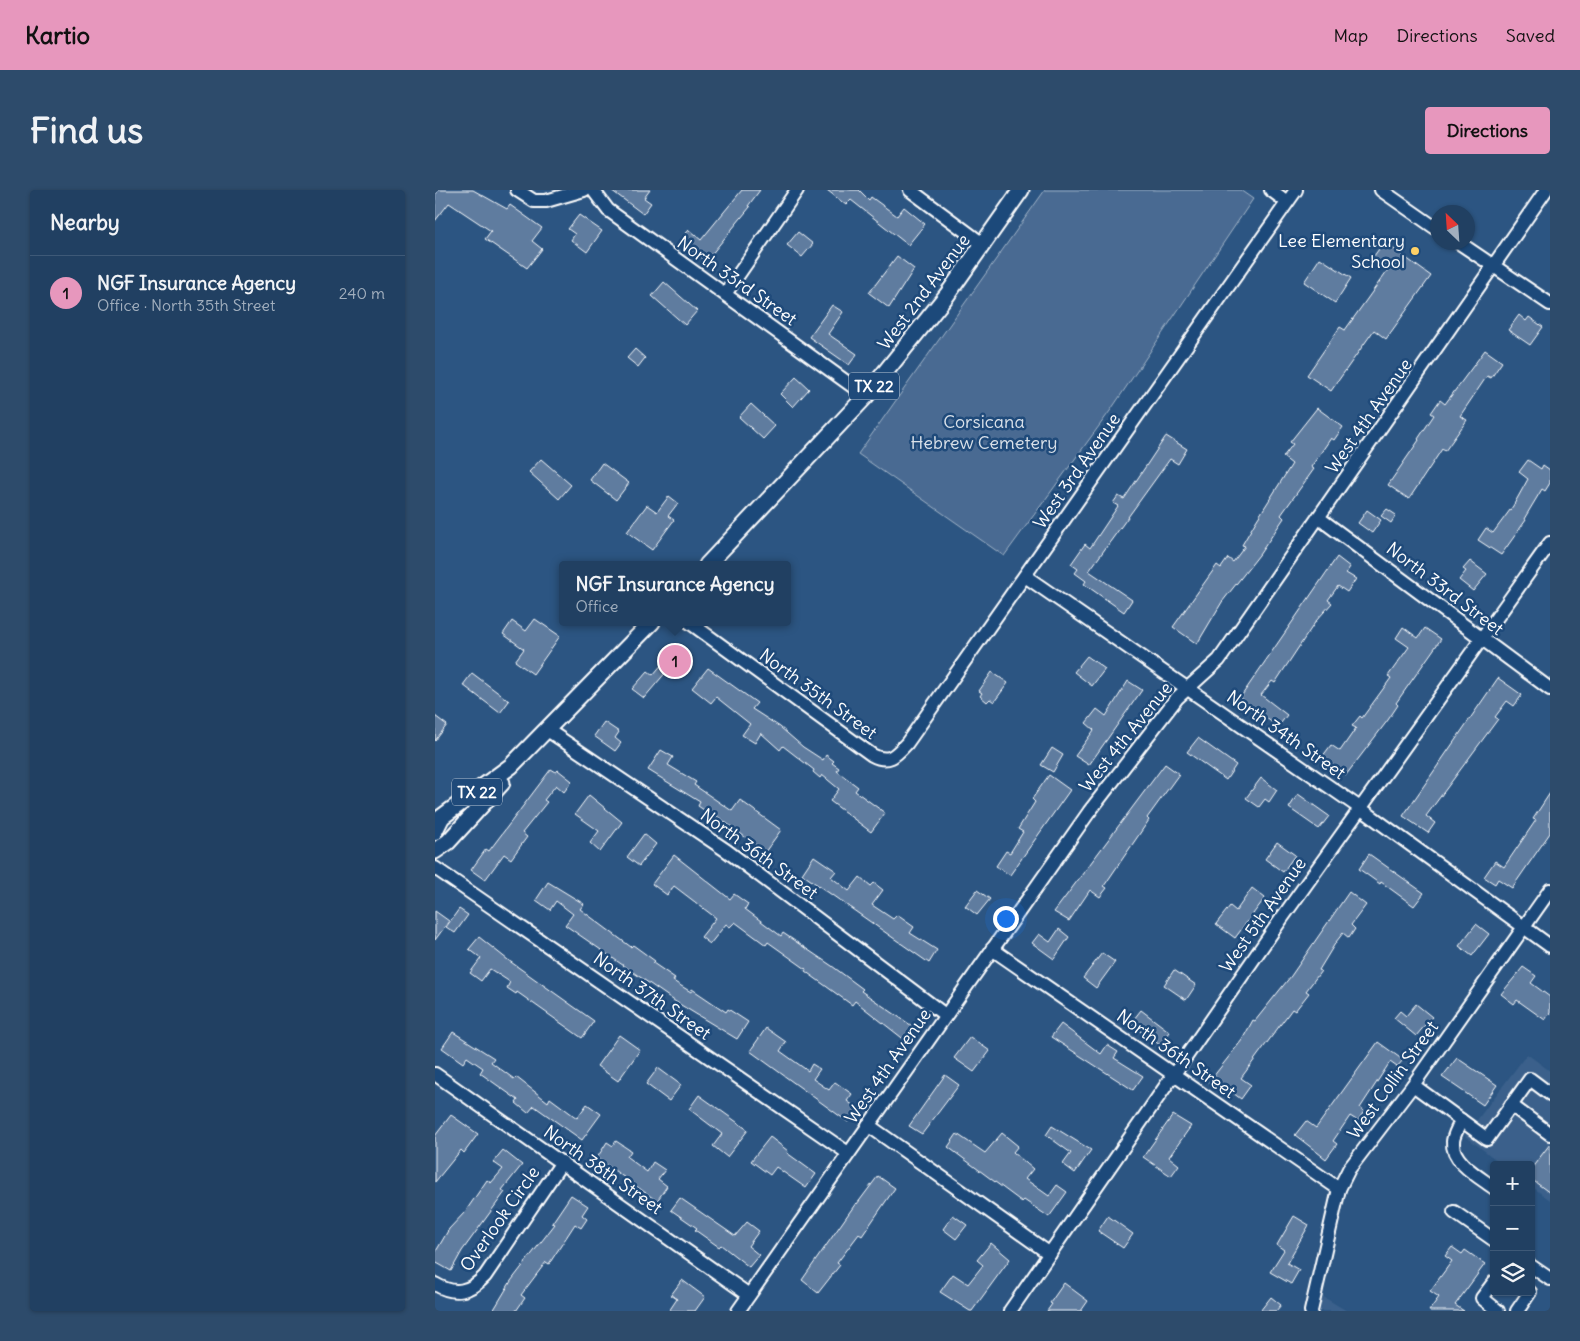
<!DOCTYPE html>
<meta charset="utf-8">
<style>
:root{--surface:#214062;--page:#2d4b6b;--text:#f1f3f6;--muted:#a2afbe;--line:#3e5977;--accent:#e797bd}
body{margin:0;font-family:Delius,sans-serif;background:var(--page);color:var(--text)}
.controls{position:absolute;right:15px;bottom:15px;display:grid;overflow:hidden;border-radius:5px;box-shadow:0 1px 4px #0004}
.controls button{width:45px;height:45px;display:grid;place-items:center;padding:0;border:0;border-bottom:1px solid var(--line);background:var(--surface);color:var(--text);font:25px sans-serif}
.compass{position:absolute;left:995px;top:15px;width:45px;height:45px;border-radius:50%;background:var(--surface);box-shadow:0 1px 4px #0004;rotate:335deg}
.you{position:absolute;left:570px;top:728px;width:18px;height:18px;margin:-12px;border:4px solid #fff;border-radius:50%;background:#1a73e8;box-shadow:0 0 0 8px #1a73e833}
.badge{display:grid;place-items:center;width:32px;height:32px;border-radius:50%;background:var(--accent);color:#111;font-size:16px;font-weight:700}
.pin{position:absolute;translate:-50% -50%;border:2px solid #fff;box-shadow:0 1px 5px #0006}
.popup{position:absolute;left:124px;top:371px;width:232px;height:65px;box-sizing:border-box;display:grid;place-content:center;border-radius:5px;background:var(--surface);filter:drop-shadow(0 1px 4px #0005);font-size:16px;white-space:nowrap;color:var(--muted)}
.popup b{font-size:19px;color:var(--text)}
.popup::after{content:'';position:absolute;left:50%;top:100%;margin-left:-10px;border:10px solid transparent;border-top-color:var(--surface)}
.list{margin:0;padding:0;list-style:none}
h2{display:flex;justify-content:space-between;align-items:center;height:65px;margin:0;padding:0 20px;font-size:21px}
h2 small{font-size:16px;font-weight:400;color:var(--muted)}
.list li{display:grid;grid-template-columns:32px 1fr auto;gap:15px;align-items:center;box-sizing:border-box;height:75px;padding:0 20px;border-top:1px solid var(--line)}
.list b{display:block;font-size:19px;white-space:nowrap}
.list p{margin:0;font-size:16px;white-space:nowrap;color:var(--muted)}
.list em{font-size:16px;font-style:normal;color:var(--muted)}
.icon{flex:none;width:28px;height:28px;fill:none;stroke:currentColor;stroke-width:2;stroke-linecap:round;stroke-linejoin:round}
.map{position:relative;flex:none;width:1115px;height:1121px;overflow:hidden;border-radius:5px}
header{display:flex;align-items:center;gap:30px;box-sizing:border-box;height:70px;padding:0 25px;background:var(--accent);color:#111}
header strong{font-size:24px}
nav{display:flex;gap:28px;margin-inline-start:auto;font-size:18px}
.intro{display:flex;align-items:center;justify-content:space-between;box-sizing:border-box;height:120px;padding:0 30px}
h1{margin:0;font-size:35px}
.button{padding:12px 22px;border-radius:5px;background:var(--accent);color:#111;font-size:18px;font-weight:700}
main{display:flex;gap:30px;padding:0 30px}
aside{flex:1;background:var(--surface);border-radius:5px;box-shadow:0 1px 4px #0004}
.map>svg:first-child{display:block}
.built{fill:#3b618b}
.green{fill:#486b92;stroke:#a4b5c8}
.building{fill:#5e7c9f;stroke:#fff}
.lines{fill:none;stroke-linecap:round;stroke-linejoin:round}
.minor-casing{stroke:#fff;stroke-width:16}
.major-casing{stroke:#fff;stroke-width:19}
.minor{stroke:#1f4a7a;stroke-width:12}
.major{stroke:#1f4a7a;stroke-width:15}
.poi-dot{fill:#ffd166;stroke:#1f4a7a;stroke-width:2}
.labels{text-anchor:middle;stroke-width:5;stroke-linejoin:round;paint-order:stroke}
.shield{fill:#1f4a7a;stroke:#bcc9d7;stroke-width:1}
.shield-label{font-size:16px;font-weight:bold;fill:#fff}
.poi-label{font-size:18px;fill:#fff;stroke:#1f4a7a;text-anchor:end}
.street-label{font-size:18px;fill:#fff;stroke:#1f4a7a}
.park-label{font-size:18px;fill:#dae1e9;stroke:#1f4a7a}
</style>
<header>
<strong>Kartio</strong>
<nav><a>Map</a><a>Directions</a><a>Saved</a></nav>
</header>
<div class="intro"><h1>Find us</h1><a class="button">Directions</a></div>
<main>
<aside>
<h2>Nearby<small></small></h2>
<ul class="list">
<li><span class="badge">1</span><div><b>NGF Insurance Agency</b><p>Office · North 35th Street</p></div><em>240 m</em></li>
</ul>
</aside>
<div class="map">
<svg width="1115" height="1121" viewBox="0 0 1115 1121">
<rect width="100%" height="100%" fill="#2c5582"/>
<filter id="ink" filterUnits="userSpaceOnUse"><feTurbulence type="fractalNoise" baseFrequency=".02" numOctaves="2"/><feDisplacementMap in="SourceGraphic" scale="10" xChannelSelector="R" yChannelSelector="G"/><feConvolveMatrix kernelMatrix="1 2 1 2 8 2 1 2 1" color-interpolation-filters="sRGB"/></filter>
<g filter="url(#ink)">
<!-- built -->
<g class="built">
<polygon points="1092,864 1115,881 1115,1010 1096,996 1096,975 1068,975 1030,946"/>
<polygon points="885,1105 912,1121 881,1121"/>
</g>
<!-- green -->
<polygon class="green" points="610,0 805,0 818,9 675,221 569,366 423,264"/>
<!-- building -->
<g class="building">
<polygon points="4,0 38,0 72,19 75,15 107,38 97,51 107,59 92,78 50,49 56,41 14,13 0,31 0,5"/>
<polygon points="176,0 215,0 209,8 216,13 208,24"/>
<polygon points="307,0 325,0 313,16 315,17 271,71 245,50 254,40 266,50"/>
<polygon points="392,0 424,0 434,10 436,7 462,26 469,17 490,34 473,55 416,10 411,15"/>
<polygon points="144,25 167,41 152,62 136,50 140,44 133,39"/>
<polygon points="363,42 378,54 367,67 352,55"/>
<polygon points="949,52 996,86 951,149 939,140 896,201 872,185 905,137 910,140 952,81 936,70"/>
<polygon points="462,66 479,79 454,118 434,103"/>
<polygon points="885,68 916,88 900,113 869,92"/>
<polygon points="229,92 262,121 250,135 217,106"/>
<polygon points="397,115 408,122 393,144 422,164 414,175 374,147"/>
<polygon points="1084,125 1091,131 1094,127 1108,137 1095,155 1073,140"/>
<polygon points="200,159 210,168 203,177 192,168"/>
<polygon points="1050,160 1067,172 1056,188 1052,186 1025,226 1032,230 1010,261 1007,259 974,309 953,295 984,250 983,249 999,225 996,223 1005,210 1010,214"/>
<polygon points="361,187 374,199 358,217 345,204"/>
<polygon points="316,214 340,236 328,249 304,227"/>
<polygon points="882,218 908,237 899,250 896,248 876,277 879,279 846,325 849,328 824,365 787,412 762,454 738,437 782,375 786,378 793,368 798,372 810,356 807,355 821,331 857,274 848,267 858,254 855,252"/>
<polygon points="731,246 752,259 743,274 735,269 654,381 697,410 689,422 649,394 651,391 640,383 643,379 636,374 650,354 655,358 683,316 678,313 683,306 689,309"/>
<polygon points="106,269 136,295 124,309 94,282"/>
<polygon points="1093,270 1106,279 1108,275 1115,280 1115,293 1110,301 1107,299 1089,329 1091,330 1066,365 1043,350 1051,338 1058,343 1078,316 1093,289 1084,282"/>
<polygon points="167,273 194,293 181,310 155,290"/>
<polygon points="234,306 243,313 233,326 239,330 217,360 192,342 212,315 222,322"/>
<polygon points="952,319 961,325 956,333 946,326"/>
<polygon points="932,320 946,330 937,343 923,333"/>
<polygon points="902,367 915,377 911,383 921,389 912,402 903,396 893,410 897,413 881,431 840,493 837,491 826,505 852,525 843,537 805,508"/>
<polygon points="1035,371 1052,384 1038,401 1024,390 1031,381 1028,379"/>
<polygon points="100,429 125,446 98,484 80,471 89,459 68,444 77,431 91,441"/>
<polygon points="968,437 983,448 990,438 1006,449 961,513 963,515 953,530 911,585 887,567 896,555 905,561 921,538 917,536 925,526 927,528 956,488 953,486 974,457 961,448"/>
<polygon points="243,455 255,465 238,486 232,481 209,508 197,499 213,481 218,485"/>
<polygon points="652,466 670,479 657,496 639,482"/>
<polygon points="273,478 322,513 317,519 345,537 368,557 388,570 391,565 399,571 397,573 404,578 402,581 423,597 420,601 450,623 436,642 395,611 404,599 387,585 385,588 378,582 379,580 348,556 345,560 326,543 320,553 307,545 315,534 281,507 276,513 257,498"/>
<polygon points="557,482 573,493 559,512 555,509 552,512 545,506 547,503 544,501"/>
<polygon points="37,483 74,511 65,523 28,495"/>
<polygon points="1063,488 1087,505 1079,516 1072,511 1060,527 1063,529 991,626 1000,633 993,643 968,626"/>
<polygon points="693,491 707,500 654,575 640,566 659,540 651,533 662,519 671,526"/>
<polygon points="0,526 12,535 0,551"/>
<polygon points="169,532 184,542 180,548 186,553 180,561 159,546"/>
<polygon points="763,548 801,575 791,590 752,562"/>
<polygon points="617,558 628,565 618,582 606,575"/>
<polygon points="226,560 238,567 233,575 261,592 259,595 297,621 305,610 346,640 330,662 282,626 281,628 263,616 265,612 213,580"/>
<polygon points="730,574 744,584 712,628 714,630 669,696 672,698 665,707 655,700 634,731 619,722"/>
<polygon points="116,579 121,582 123,580 137,591 129,602 121,595 109,610 112,612 87,643 92,647 76,669 69,664 50,690 36,680 51,659 54,661"/>
<polygon points="614,585 635,600 575,685 561,676 571,661 575,663 588,642 583,639 600,612 597,609"/>
<polygon points="826,588 842,600 834,612 830,609 824,617 811,608"/>
<polygon points="1115,603 1115,643 1077,698 1063,689 1060,694 1049,687 1060,671 1069,677 1101,630 1098,629"/>
<polygon points="863,604 894,626 884,639 854,618"/>
<polygon points="154,605 187,632 165,662 155,653 164,641 140,624"/>
<polygon points="209,644 221,654 204,676 192,667"/>
<polygon points="842,652 860,665 848,682 830,669"/>
<polygon points="934,664 989,703 979,716 946,692 945,694 924,679"/>
<polygon points="239,665 295,709 299,704 313,714 310,719 346,746 348,743 397,776 428,799 426,801 480,838 471,851 420,811 417,815 370,781 371,779 333,752 331,755 300,732 295,737 291,734 275,754 266,747 281,728 239,696 232,705 217,694"/>
<polygon points="379,666 401,681 396,687 414,701 425,687 436,696 439,693 448,700 437,715 458,729 462,725 479,737 475,743 502,760 494,773 367,684"/>
<polygon points="113,692 149,714 145,719 196,757 198,755 220,771 218,773 240,788 238,791 256,802 257,799 291,822 293,819 313,832 302,849 241,812 130,735 138,724 121,711 115,720 101,710"/>
<polygon points="817,698 830,708 800,748 781,734 795,716 801,721"/>
<polygon points="542,700 555,709 542,725 530,716"/>
<polygon points="914,702 931,715 916,735 920,739 914,748 908,743 901,752 884,780 886,781 871,801 874,803 860,821 857,819 806,888 816,895 806,909 794,900 791,904 774,892 807,850 818,830 820,831 856,786"/>
<polygon points="24,719 33,725 20,743 11,737"/>
<polygon points="0,721 14,731 0,750"/>
<polygon points="1041,734 1054,744 1037,766 1024,756"/>
<polygon points="624,739 634,747 619,769 597,753 604,744 615,752"/>
<polygon points="44,747 73,770 159,831 147,848 82,802 81,804 72,798 75,792 55,779 46,791 35,783 46,768 34,759"/>
<polygon points="667,763 680,772 661,798 648,788"/>
<polygon points="1088,777 1101,786 1096,793 1115,807 1115,823 1110,830 1082,810 1079,814 1066,804"/>
<polygon points="739,780 761,795 751,810 729,795"/>
<polygon points="981,814 997,827 981,846 959,828 965,821 971,826"/>
<polygon points="706,820 735,842 725,855 695,834"/>
<polygon points="626,834 666,864 672,855 683,862 679,868 708,886 698,900 616,847"/>
<polygon points="331,838 351,852 345,861 373,881 377,874 385,879 378,889 394,900 400,892 417,904 412,911 422,918 413,932 315,861"/>
<polygon points="18,842 59,868 56,872 79,889 81,887 113,912 115,908 142,928 152,914 166,924 147,950 99,916 93,923 81,913 83,910 45,883 48,878 32,867 28,873 7,858"/>
<polygon points="184,845 205,860 183,891 162,876"/>
<polygon points="535,847 555,861 539,882 519,868"/>
<polygon points="943,852 968,870 962,877 955,872 925,918 929,921 923,931 915,926 898,951 902,954 891,969 860,945 871,931 881,938"/>
<polygon points="1022,868 1062,895 1048,915 1007,887"/>
<polygon points="223,878 246,895 234,911 211,894"/>
<polygon points="510,885 524,895 487,944 474,936"/>
<polygon points="264,905 313,940 292,967 278,956 287,944 254,919"/>
<polygon points="16,925 43,944 29,963 26,960 0,992 0,946"/>
<polygon points="738,925 756,936 734,967 744,975 736,986 708,967"/>
<polygon points="617,936 656,960 640,983 628,974 636,963 611,945"/>
<polygon points="567,943 583,956 578,962 598,979 590,989 614,1006 622,995 632,1002 614,1027 589,1010 587,1012 513,957 522,944 550,963"/>
<polygon points="335,947 353,961 352,963 381,984 371,998 341,977 335,985 316,971"/>
<polygon points="181,951 196,961 192,967 212,982 218,972 230,980 223,989 232,996 222,1011 162,968 172,952 178,956"/>
<polygon points="1115,954 1115,1003 1096,989 1096,979"/>
<polygon points="68,960 87,975 67,1000 70,1002 27,1061 16,1081 0,1072 0,1063 14,1039 30,1022 52,990 56,993 68,979 58,972"/>
<polygon points="443,986 460,998 427,1046 424,1044 402,1073 405,1075 383,1103 367,1090 421,1013 422,1014"/>
<polygon points="136,1005 153,1016 147,1025 152,1029 146,1038 140,1034 114,1074 111,1072 86,1105 90,1108 81,1121 58,1121 76,1091 120,1034 117,1033"/>
<polygon points="245,1008 300,1046 312,1032 324,1041 313,1056 324,1065 314,1077 286,1055 284,1057 260,1040 262,1038 236,1020"/>
<polygon points="518,1025 532,1035 521,1049 508,1039"/>
<polygon points="673,1026 698,1044 688,1058 663,1041"/>
<polygon points="859,1026 874,1035 852,1073 864,1080 856,1094 835,1082 849,1060 842,1055"/>
<polygon points="556,1053 575,1069 537,1121 535,1121 505,1102 518,1084 533,1094 548,1075 542,1070"/>
<polygon points="1017,1057 1027,1064 1030,1060 1050,1074 1020,1115 1029,1121 994,1121 1004,1107 995,1101 1017,1071 1010,1066"/>
<polygon points="247,1090 270,1107 260,1121 234,1121 242,1109 236,1105"/>
<polygon points="629,1093 653,1111 646,1121 612,1121 617,1114 615,1113"/>
<polygon points="836,1107 846,1115 841,1121 825,1121"/>
</g>
<g class="lines">
<!-- minor casing -->
<g class="minor-casing">
<g id="minor">
<polyline points="82,0 99,11 111,11 149,0"/>
<polyline points="158,0 173,20 431,206"/>
<polyline points="475,0 549,55"/>
<polyline points="836,0 852,12"/>
<polyline points="946,0 1002,39"/>
<polyline points="1023,52 1115,114"/>
<polyline points="290,104 362,0"/>
<polyline points="884,328 1115,499"/>
<polyline points="590,386 925,618 1115,756"/>
<path d="M254,432L437,565C454,574 461,565 472,553L861,0"/>
<polyline points="111,539 292,661 510,825"/>
<polyline points="0,644 8,628"/>
<polyline points="0,678 413,963"/>
<polyline points="557,759 904,999"/>
<polyline points="0,884 314,1105"/>
<polyline points="978,895 1052,949 1095,889 1115,904"/>
<polyline points="1076,915 1115,944"/>
<path d="M1026,930C1024,937 1018,945 1018,952C1016,972 1046,988 1059,998"/>
<polyline points="433,935 615,1064"/>
<polyline points="1019,1022 1059,1050"/>
<polyline points="1096,1076 1115,1089"/>
<polyline points="1059,1092 1047,1108 1063,1121"/>
<path d="M0,1094C20,1106 35,1102 50,1086L127,972"/>
<polyline points="303,1121 654,622 742,508 784,470 1111,0"/>
<polyline points="575,1121 847,728 1115,353"/>
<polyline points="876,1121 904,999 914,979 978,895 1115,700"/>
<polyline points="1082,1121 1095,1102"/>
</g>
</g>
<!-- major casing -->
<g class="major-casing">
<g id="major">
<polyline points="272,375 431,206 512,105 586,0"/>
<polyline points="0,632 76,576 217,432"/>
<polyline points="0,661 13,652 67,593"/>
</g>
</g>
<!-- minor -->
<use href="#minor" class="minor"/>
<!-- major -->
<use href="#major" class="major"/>
</g>
</g>
<!-- markers -->
<circle class="poi-dot" cx="980" cy="61" r="5"/>
<g class="labels">
<!-- shield labels -->
<g class="shield">
<rect x="414" y="182.5" width="50" height="27" rx="4"/>
<rect x="17" y="588.5" width="50" height="27" rx="4"/>
</g>
<g class="shield-label">
<text x="439" y="202">TX 22</text>
<text x="42" y="608">TX 22</text>
</g>
<!-- poi labels -->
<g class="poi-label">
<text x="970" y="57">Lee Elementary<tspan x="970" dy="21">School</tspan></text>
</g>
<!-- street labels -->
<g class="street-label">
<text transform="translate(302 91) rotate(35)" y="6">North 33rd Street</text>
<text transform="translate(489 102) rotate(-53)" y="6">West 2nd Avenue</text>
<text transform="translate(934 226) rotate(-55)" y="6">West 4th Avenue</text>
<text transform="translate(642 281) rotate(-55)" y="6">West 3rd Avenue</text>
<text transform="translate(1010 399) rotate(37)" y="6">North 33rd Street</text>
<text transform="translate(383 504) rotate(36)" y="6">North 35th Street</text>
<text transform="translate(851 545) rotate(35)" y="6">North 34th Street</text>
<text transform="translate(691 547) rotate(-51)" y="6">West 4th Avenue</text>
<text transform="translate(324 664) rotate(36)" y="6">North 36th Street</text>
<text transform="translate(828 725) rotate(-55)" y="6">West 5th Avenue</text>
<text transform="translate(217 806) rotate(35)" y="6">North 37th Street</text>
<text transform="translate(741 864) rotate(35)" y="6">North 36th Street</text>
<text transform="translate(453 876) rotate(-55)" y="6">West 4th Avenue</text>
<text transform="translate(958 890) rotate(-54)" y="6">West Collin Street</text>
<text transform="translate(168 980) rotate(35)" y="6">North 38th Street</text>
<text transform="translate(65 1029) rotate(-55)" y="6">Overlook Circle</text>
</g>
<!-- park labels -->
<g class="park-label">
<text x="549" y="238">Corsicana<tspan x="549" dy="21">Hebrew Cemetery</tspan></text>
</g>
</g>
</svg>
<div class="controls">
<button>+</button>
<button>−</button>
<button><svg class="icon" aria-label="layers" viewBox="0 0 24 24"><path d="M12 4l9 5-9 5-9-5zM3 14l9 5 9-5"/></svg></button>
</div>
<svg class="compass" viewBox="-18 -18 36 36"><path d="M0-13l5 13h-10z" fill="#e53935"/><path d="M0 13l5-13h-10z" fill="#a2afbe"/></svg>
<div class="you"></div>
<div class="pin badge" style="left:240px;top:471px">1</div>
<div class="popup"><b>NGF Insurance Agency</b>Office</div>
</div>
</main>
